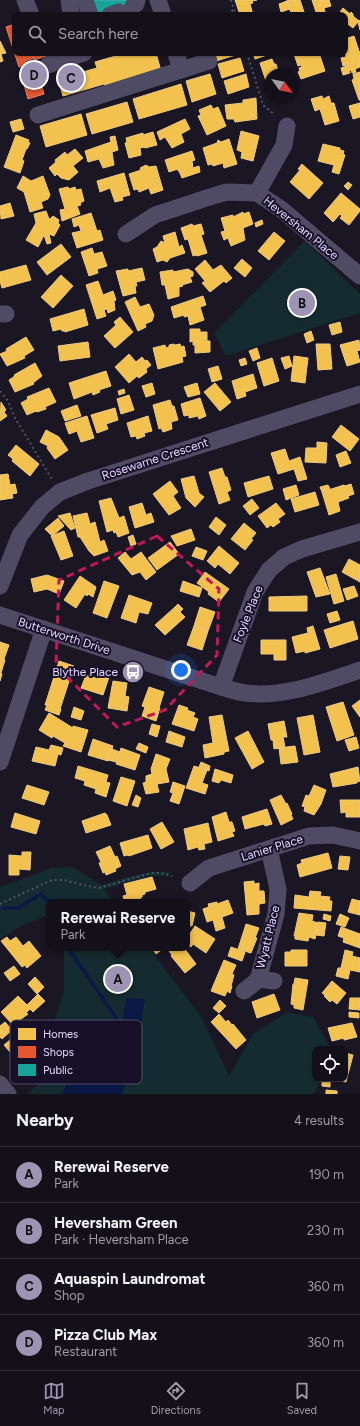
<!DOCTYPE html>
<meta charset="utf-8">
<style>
:root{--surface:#14101a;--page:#211e27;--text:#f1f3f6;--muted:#9d9da2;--line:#333039;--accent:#9c94b2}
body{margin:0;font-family:Figtree,sans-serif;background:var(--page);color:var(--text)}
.controls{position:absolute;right:12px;bottom:12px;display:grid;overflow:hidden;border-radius:8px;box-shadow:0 1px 3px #0004}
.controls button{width:36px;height:36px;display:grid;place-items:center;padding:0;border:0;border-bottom:1px solid var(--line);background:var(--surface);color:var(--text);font:20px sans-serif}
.compass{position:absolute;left:264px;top:68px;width:36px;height:36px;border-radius:50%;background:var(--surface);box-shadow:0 1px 3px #0004;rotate:123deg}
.you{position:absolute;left:181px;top:670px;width:14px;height:14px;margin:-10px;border:3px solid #fff;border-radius:50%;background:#1a73e8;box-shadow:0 0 0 6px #1a73e833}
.badge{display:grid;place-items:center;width:26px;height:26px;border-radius:50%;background:var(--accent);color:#111;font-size:13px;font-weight:700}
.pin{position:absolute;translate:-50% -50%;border:2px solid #fff;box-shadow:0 1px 4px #0006}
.popup{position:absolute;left:46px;top:899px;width:144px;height:52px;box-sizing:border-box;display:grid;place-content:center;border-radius:8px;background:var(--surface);filter:drop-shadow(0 1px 3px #0005);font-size:13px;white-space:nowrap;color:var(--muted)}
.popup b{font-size:15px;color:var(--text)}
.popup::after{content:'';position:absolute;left:50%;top:100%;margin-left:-8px;border:8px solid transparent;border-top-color:var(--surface)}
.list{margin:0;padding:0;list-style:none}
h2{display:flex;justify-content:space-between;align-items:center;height:52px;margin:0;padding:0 16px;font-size:17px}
h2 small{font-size:13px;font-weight:400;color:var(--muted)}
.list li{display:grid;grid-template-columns:26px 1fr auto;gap:12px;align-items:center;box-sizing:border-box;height:56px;padding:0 16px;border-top:1px solid var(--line)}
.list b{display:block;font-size:15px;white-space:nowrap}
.list p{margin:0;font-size:13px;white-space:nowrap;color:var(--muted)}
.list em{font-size:13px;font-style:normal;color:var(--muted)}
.icon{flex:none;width:22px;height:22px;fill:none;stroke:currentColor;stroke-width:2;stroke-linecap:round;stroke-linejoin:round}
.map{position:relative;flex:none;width:360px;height:1094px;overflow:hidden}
.search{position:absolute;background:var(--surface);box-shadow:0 1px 3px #0004;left:12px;right:12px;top:12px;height:44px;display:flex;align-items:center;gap:10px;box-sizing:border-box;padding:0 14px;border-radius:8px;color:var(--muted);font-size:15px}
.sheet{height:276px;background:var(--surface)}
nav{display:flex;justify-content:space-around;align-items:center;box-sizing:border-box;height:56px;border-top:1px solid var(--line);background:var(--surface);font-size:11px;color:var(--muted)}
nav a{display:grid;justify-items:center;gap:2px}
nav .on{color:var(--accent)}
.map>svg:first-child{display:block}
.green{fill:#142c31}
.water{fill:#0b1845}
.homes{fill:#f2c14e;stroke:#edc883}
.shops{fill:#e4572e;stroke:#e37e6d}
.public{fill:#17a398;stroke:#54b3b7}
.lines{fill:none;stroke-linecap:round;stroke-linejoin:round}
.stream{stroke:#0b1845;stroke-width:3.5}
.path{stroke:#4b5564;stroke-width:2;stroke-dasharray:2 3;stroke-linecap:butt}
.minor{stroke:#504b64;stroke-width:17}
.marked{fill:none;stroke:#c2185b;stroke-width:3;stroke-dasharray:8 5;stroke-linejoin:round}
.labels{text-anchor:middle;stroke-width:4;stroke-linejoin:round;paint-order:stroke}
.street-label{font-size:12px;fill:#e2d8ff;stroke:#181029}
.poi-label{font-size:12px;fill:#e2d8ff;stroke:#181029;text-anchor:end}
.key{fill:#181029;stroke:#554c69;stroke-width:1}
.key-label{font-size:11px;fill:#e2d8ff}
</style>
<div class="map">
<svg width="360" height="1094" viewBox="0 0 360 1094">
<rect width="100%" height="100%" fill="#1a1623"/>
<!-- green -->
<g class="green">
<polygon points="305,241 360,294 360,313 226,356 214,333"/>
<path d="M73,867L101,885C123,879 146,869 169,872L168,876H149L104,889L114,902H49V921L46,916L23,925L0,939V886L1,887L51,868Z"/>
<polygon points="64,948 149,948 202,1018 229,1076 253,1034 287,1012 313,1017 331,1049 315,1049 315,1079 321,1079 317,1088 313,1094 27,1094 51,1074 46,1043 64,992"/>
</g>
<!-- water -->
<polygon class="water" points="127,998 145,999 135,1059 122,1094 62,1094 78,1059 121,1025"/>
<!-- homes -->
<g class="homes">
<polygon points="235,0 257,0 252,1 253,3 250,4 253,15 240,15"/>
<polygon points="287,0 300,0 305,15 290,15 290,13 291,13"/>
<polygon points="312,0 329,0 331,6 324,8 325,12 317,15"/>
<polygon points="287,1 290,9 281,12 279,4"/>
<polygon points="343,8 350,14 351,12 353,14 353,16 359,21 360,20 360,30 358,22 353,28 345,22 345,15 338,15"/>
<polygon points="345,33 346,33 348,38 354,36 360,54 360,67 355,69 356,72 352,73 351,70 349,71 350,73 343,75 341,68 347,66 347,65 343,66 341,58 346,57"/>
<polygon points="0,41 6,53 1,54 3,61 0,62"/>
<polygon points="126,53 156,53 161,71 106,87 104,84 63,96 58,79 97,68 95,62"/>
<polygon points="214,53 238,53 239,54 216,61"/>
<polygon points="253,53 266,53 267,55 255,59"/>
<polygon points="297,53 319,53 325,71 301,79 298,72 300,71 299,68 302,67 301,65 298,66 294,54"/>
<polygon points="240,58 244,71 222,78 218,64"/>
<polygon points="272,59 274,64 276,64 279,74 270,74 270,93 260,63"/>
<polygon points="360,72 360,100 359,100 352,80 354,79 353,74"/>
<polygon points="210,74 216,94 192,102 186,81"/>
<polygon points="246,74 249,87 228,94 224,81"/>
<polygon points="181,84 187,105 139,119 133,99"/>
<polygon points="322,96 323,99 329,96 331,103 334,103 339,121 325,125 320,109 315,111 311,99"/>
<polygon points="256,98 257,119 235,122 234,119 227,119 225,105 243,103 243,100"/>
<polygon points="127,102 133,122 92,134 86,114"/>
<polygon points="360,103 360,117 353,119 349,106"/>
<polygon points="211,105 213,109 218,107 226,126 207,135 198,116 201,115 199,110"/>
<polygon points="81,114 87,135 46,147 40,126"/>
<polygon points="21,119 24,129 13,132 10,122"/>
<polygon points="185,119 190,129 181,134 184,142 172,148 165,137 160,140 157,132"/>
<polygon points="241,131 259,136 253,161 241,158 242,152 237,150"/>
<polygon points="153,132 157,145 145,148 145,147 140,148 141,155 129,158 125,143 127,142 126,138 143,133 143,135"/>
<polygon points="16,135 29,140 28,142 30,143 27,149 26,149 22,160 24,161 20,173 4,167"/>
<polygon points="115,136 118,150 112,152 114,165 103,168 99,159 88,162 85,151 111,142 110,137"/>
<polygon points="229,139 237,164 224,168 223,163 213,166 212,164 208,165 203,148 217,143 218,140 221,142"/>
<polygon points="323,144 340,148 340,150 344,151 343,154 345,155 339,174 332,172 334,165 318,161"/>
<polygon points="75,149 83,158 73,166 78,172 69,180 61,178 57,174 55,176 49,168 56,162 55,160 65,152 67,155"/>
<polygon points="192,151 195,160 192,161 193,168 199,166 200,172 182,178 179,171 178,171 178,169 169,172 165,160"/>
<polygon points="302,164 323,183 309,199 290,182 300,170 298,169"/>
<polygon points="146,165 149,167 156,166 163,190 151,194 149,188 139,192 138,189 134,190 129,174 141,170 140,168"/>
<polygon points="124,173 130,195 122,197 123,200 115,202 110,188 100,192 97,181"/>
<polygon points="23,176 31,181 43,176 50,195 48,199 41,202 43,208 30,212 24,192 17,188"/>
<polygon points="348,182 352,185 348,190 344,186"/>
<polygon points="68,187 69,189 75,187 76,190 81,189 84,201 80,203 81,205 77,206 80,214 62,221 60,210 65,209 59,189"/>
<polygon points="341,193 360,209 360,211 349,225 340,218 342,216 340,214 333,222 324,213"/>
<polygon points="10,203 14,216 1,219 0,206"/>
<polygon points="46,211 49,219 50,219 53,216 59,220 58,223 60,225 54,236 49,234 51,243 47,244 44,235 38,247 26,240 36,223 34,214"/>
<polygon points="243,212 243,214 249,212 253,224 243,228 245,240 231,246 228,238 224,240 221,232 225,231 221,218 233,215 233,217"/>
<polygon points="91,213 97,231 100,230 103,240 77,248 72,233 81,231 79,225 74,227 72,219"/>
<polygon points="262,220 263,224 256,227 255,223"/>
<polygon points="192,224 193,226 201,224 204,234 201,235 207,253 197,256 196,255 193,256 188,239 185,240 181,228"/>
<polygon points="175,232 179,247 182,245 185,253 170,258 167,262 163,260 157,262 153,249 157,247 161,241 165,243 163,236"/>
<polygon points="274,232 285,241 269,260 258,251"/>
<polygon points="61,244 71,257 47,275 37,262"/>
<polygon points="92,248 94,254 102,252 107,266 97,269 98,273 89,276 81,252"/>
<polygon points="242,259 252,268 245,277 234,268"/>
<polygon points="205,260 213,270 221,265 232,278 226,283 224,281 210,292 202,283 205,281 195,269"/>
<polygon points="26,265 31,280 2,288 0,281 0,272"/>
<polygon points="142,268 145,280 136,282 137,286 135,286 136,293 123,296 116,271 128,269 128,271"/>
<polygon points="188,269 193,272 193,276 190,277 192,282 182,285 183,286 179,287 179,296 168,299 165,285 162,285 160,272 173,270 173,272"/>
<polygon points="61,275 73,286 53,308 41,297"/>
<polygon points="98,281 103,295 113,291 116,300 114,301 115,310 108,313 107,309 104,310 106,316 97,319 86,285"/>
<polygon points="203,296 206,305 200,307 204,320 190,325 188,316 184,317 184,315 174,318 171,307"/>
<polygon points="135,297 140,307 149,304 154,315 152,321 145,324 146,327 138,331 125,302"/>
<polygon points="84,309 88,325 65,332 65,331 62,331 61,329 53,331 50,319"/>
<polygon points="120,317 133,332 115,348 104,336 116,325 114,322"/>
<polygon points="340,322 342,332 332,335 329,325"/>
<polygon points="190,329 200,329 200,332 207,332 207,341 210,341 210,352 195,353 195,345 193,345 193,341 190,342"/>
<polygon points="311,331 314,340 307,343 304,334"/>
<polygon points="26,337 34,350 24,356 25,358 7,366 0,354 7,351 6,349"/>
<polygon points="359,340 360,350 357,351 360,362 347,366 340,345"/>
<polygon points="88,342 90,357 60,361 58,346"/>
<polygon points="174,344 175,345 180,344 181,347 184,346 186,356 182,357 183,362 158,369 153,348 165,345 166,348 169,347 169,345"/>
<polygon points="316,344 330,344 332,369 318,370"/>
<polygon points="257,348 260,358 253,361 249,351"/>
<polygon points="129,354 136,362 142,357 145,361 147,360 151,365 146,369 147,372 139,378 137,376 129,383 115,367"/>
<polygon points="289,356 292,366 285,369 281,358"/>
<polygon points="294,356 308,358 305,383 291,381"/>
<polygon points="245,358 247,364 241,366 239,360"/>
<polygon points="272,358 279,381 264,386 257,363"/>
<polygon points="35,363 42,376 33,383 34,384 15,392 9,380 15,376 14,375"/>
<polygon points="218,366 222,379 212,382 208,369"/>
<polygon points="106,371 111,386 99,390 100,392 93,395 92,392 74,399 69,383"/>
<polygon points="253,374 257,388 245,392 246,396 237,399 232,381"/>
<polygon points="152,383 155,394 146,397 142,386"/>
<polygon points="197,383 200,394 188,397 184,387"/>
<polygon points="215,383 231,402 220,411 204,392"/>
<polygon points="49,388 56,402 45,407 46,409 37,412 36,411 27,415 21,403 28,399 27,397"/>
<polygon points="124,389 125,393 119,395 118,391"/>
<polygon points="129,395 134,410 121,414 117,399"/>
<polygon points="200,398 206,416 199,419 198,416 189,418 189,415 184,416 181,404"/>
<polygon points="170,400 172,406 174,406 178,420 171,422 172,429 163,432 161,428 159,429 153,405"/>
<polygon points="1,402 6,410 4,412 7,416 0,421"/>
<polygon points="77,405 81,416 65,421 61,411"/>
<polygon points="115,408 118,420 106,424 108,429 97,433 91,415"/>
<polygon points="87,416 94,438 81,442 77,431 69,434 65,423"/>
<polygon points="148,416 152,431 144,433 145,436 137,439 136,436 131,437 127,423"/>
<polygon points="341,425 359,439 350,451 332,437"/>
<polygon points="46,430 59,437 68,450 55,459 47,448 48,446 40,442"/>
<polygon points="317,442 327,443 326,463 305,462 306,448 317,448"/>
<polygon points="16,445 39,464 30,476 12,461 13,459 8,455"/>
<polygon points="285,449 289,461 300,457 307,479 298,481 294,469 278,474 271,453"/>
<polygon points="346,451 351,463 340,467 336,455"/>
<polygon points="222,468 225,477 227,477 231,490 227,492 230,500 219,504 209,472"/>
<polygon points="8,474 10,485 15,484 17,493 12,494 13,498 0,500 0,475"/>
<polygon points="194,476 199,493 204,497 195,507 186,498 181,479"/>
<polygon points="269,476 273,489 248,497 244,483"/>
<polygon points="170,481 178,492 173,496 181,508 169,515 153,494"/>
<polygon points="351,484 354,494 348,496 349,498 338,502 340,511 329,515 322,492 344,485 345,486"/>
<polygon points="296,485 299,495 286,500 283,489"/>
<polygon points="328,485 330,489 322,492 320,487"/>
<polygon points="315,492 319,505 295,512 291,499"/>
<polygon points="111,498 119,518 124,516 129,533 118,537 116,532 114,533 113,530 107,532 99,501"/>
<polygon points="252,499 259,508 250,515 243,506"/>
<polygon points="142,503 146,515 151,513 154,522 135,528 129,507"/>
<polygon points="276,503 285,514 278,519 280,522 273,527 271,525 267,528 258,516"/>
<polygon points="70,513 75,528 71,530 58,516"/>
<polygon points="87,513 90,524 95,522 100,542 104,540 108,551 94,556 89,551 80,537 78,537 73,516"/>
<polygon points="216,517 226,525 219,535 209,527"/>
<polygon points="58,518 64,526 52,536 45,529"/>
<polygon points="244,523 256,533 251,539 253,540 245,550 231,539"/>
<polygon points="191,529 195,540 177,546 171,536"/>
<polygon points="64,531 73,556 61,560 51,536"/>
<polygon points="133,535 136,544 131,546 128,537"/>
<polygon points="170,542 179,554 157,570 148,558"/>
<polygon points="219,546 239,563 230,574 218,564 215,568 207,561"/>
<polygon points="196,547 207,551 203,560 192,556"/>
<polygon points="125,552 131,559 141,552 156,572 146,580 140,572 132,575 118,558"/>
<polygon points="349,559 360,565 360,582 342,572"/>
<polygon points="320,568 330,594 316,597 307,572"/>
<polygon points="205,572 229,589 219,602 208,594 209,592 197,583"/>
<polygon points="336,574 344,601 334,604 326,577"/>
<polygon points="47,575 64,581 59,594 47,589 34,592 31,579"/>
<polygon points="80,576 96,587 93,597 88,594 87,596 85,594 76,608 64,600"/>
<polygon points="104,581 119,586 107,618 93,613"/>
<polygon points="183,581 202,588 199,597 180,591"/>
<polygon points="354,586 358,596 347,600 343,589"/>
<polygon points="129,595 152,603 148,614 139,612 136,623 121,618"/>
<polygon points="307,596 307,611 269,611 269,597"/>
<polygon points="178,604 183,609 180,612 175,607"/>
<polygon points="175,607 185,617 165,635 155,625"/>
<polygon points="200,607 215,612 208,631 194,626"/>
<polygon points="337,611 340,620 330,623 327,614"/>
<polygon points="353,621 358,639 330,648 324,630"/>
<polygon points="194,626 208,631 202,650 187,645"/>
<polygon points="313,626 320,649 305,653 305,651 296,653 292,637 308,633 307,628"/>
<polygon points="261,640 286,640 286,660 274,660 274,654 261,654"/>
<polygon points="0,642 9,645 4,659 5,660 1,673 2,674 0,681"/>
<polygon points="59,661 74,666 60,709 61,709 59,715 45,710 47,705 45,705"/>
<polygon points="101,674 109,677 103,695 81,688 86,675 99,679"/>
<polygon points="113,681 127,683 125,696 129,697 127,711 108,708"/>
<polygon points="149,687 164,692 159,708 160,708 156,721 142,716 145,707 142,706"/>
<polygon points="360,700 360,717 352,706"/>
<polygon points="343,702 354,735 337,741 326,707"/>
<polygon points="179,705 188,708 187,710 195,713 193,717 198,719 194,731 172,724"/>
<polygon points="74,707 84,711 81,720 71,717"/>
<polygon points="49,713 73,728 73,726 88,730 81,752 63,746 65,743 53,736 52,738 39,730"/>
<polygon points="222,715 229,751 224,752 224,754 205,758 203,745 213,743 209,717"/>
<polygon points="313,715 320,752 304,755 297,718"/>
<polygon points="284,721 287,737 283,737 285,747 274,749 273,740 271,740 268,724"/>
<polygon points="152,724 160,726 157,737 149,734"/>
<polygon points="169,731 185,737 182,747 166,742"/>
<polygon points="248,731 264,762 252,769 235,738"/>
<polygon points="356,737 359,748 349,751 345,740"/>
<polygon points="93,739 113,746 108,761 88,755"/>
<polygon points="139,743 148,747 146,753 136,749"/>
<polygon points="51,745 63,748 61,755 58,754 55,766 32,761 36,747 49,750"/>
<polygon points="295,746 298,762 281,764 279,748"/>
<polygon points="121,748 140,755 135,770 116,764"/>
<polygon points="112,749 120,752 116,762 108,760"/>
<polygon points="156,754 170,759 166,769 169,782 157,784 159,792 146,794 143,783 146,782 146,776 152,774 151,769"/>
<polygon points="201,762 210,766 209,771 199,767"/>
<polygon points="78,766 108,775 106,782 110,783 106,797 95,793 96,789 84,785 85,781 75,778"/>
<polygon points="194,766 207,770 202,783 208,785 205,794 186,788"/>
<polygon points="358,767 360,781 357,782 357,783 333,787 330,774"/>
<polygon points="215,769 233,775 231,783 221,780 219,783 212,781"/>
<polygon points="121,777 135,781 127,806 113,801"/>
<polygon points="173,782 185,786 179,804 170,801 173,793 170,792"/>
<polygon points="27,785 49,792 44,805 22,798"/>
<polygon points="314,785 326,790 321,804 314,815 304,811 305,807 302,806 306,795 309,796"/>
<polygon points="136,795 141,798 138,807 132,805"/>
<polygon points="281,795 286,804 287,803 292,814 291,815 293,819 281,825 270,800"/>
<polygon points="340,800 360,800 360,817 346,817 346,812 341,813"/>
<polygon points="267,809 272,824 265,826 264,824 245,829 242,817"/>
<polygon points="226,812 229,822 232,822 235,831 232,832 234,836 218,841 212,817"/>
<polygon points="15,813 40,821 36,834 11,827"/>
<polygon points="105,813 107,815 111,825 86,833 82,821"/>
<polygon points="162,822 174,842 161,849 150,829"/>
<polygon points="208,823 212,842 204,844 205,849 199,850 198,847 188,850 184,829"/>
<polygon points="148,835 152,848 129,856 128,855 124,856 120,843"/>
<polygon points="110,846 115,857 117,856 121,866 115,869 116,871 106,875 105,872 103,873 99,863 101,862 96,852"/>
<polygon points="22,852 31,852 30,870 19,869 19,875 9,875 9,855 22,856"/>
<polygon points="328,853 332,868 300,877 297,865 302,863 301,860"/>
<polygon points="340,856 350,857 348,870 338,869"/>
<polygon points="152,877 156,889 145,892 145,894 142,895 142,897 140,898 142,902 125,902 123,896 127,895 124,884"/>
<polygon points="254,881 254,884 259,883 259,891 264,891 265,903 259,904 259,914 247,915 244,882"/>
<polygon points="310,891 321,892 320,896 330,897 329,901 332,901 331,911 294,908 295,895 309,897"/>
<polygon points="352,899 360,901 360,915 348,912"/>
<polygon points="228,900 233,913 222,917 225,928 216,931 213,920 207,922 203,909 209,907 208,904 217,902 217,904"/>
<polygon points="187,911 195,913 192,926 187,925"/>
<polygon points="299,913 313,915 312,921 318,923 315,939 309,937 308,941 295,939 295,936 294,936"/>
<polygon points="324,914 331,916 330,921 323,919"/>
<polygon points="340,914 349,918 345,927 336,924"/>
<polygon points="318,922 326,923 324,936 316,935"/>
<polygon points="246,924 259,928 255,938 257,938 251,953 238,949"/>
<polygon points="195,926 215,939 206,953 193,944 191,947 187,944 187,938"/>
<polygon points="341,927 360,934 360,948 343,942 344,938 338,936"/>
<polygon points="7,937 10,941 16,937 23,946 29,941 41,956 27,968 25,965 22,967 1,941"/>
<polygon points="231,947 245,952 242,961 228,956"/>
<polygon points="152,948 164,948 156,954"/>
<polygon points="173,948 184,948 196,964 185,973 171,956 172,955 169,951"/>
<polygon points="291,950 307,950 307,966 285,966 285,952 291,952"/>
<polygon points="345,950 353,952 352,956 360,958 360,972 350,970 348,979 336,976 338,968 341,968"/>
<polygon points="224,960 236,965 232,974 234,975 231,986 232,986 230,993 227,991 225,996 211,991"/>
<polygon points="14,966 20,974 10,981 4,973"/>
<polygon points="35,977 44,987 37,994 28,984"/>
<polygon points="295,978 308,980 303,1010 294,1008 294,1005 291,1004 293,984 294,984"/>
<polygon points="332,981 346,993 337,1004 332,1000 330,1002 324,996 325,995 322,993"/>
<polygon points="38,994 45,1001 33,1012 30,1009 26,1013 28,1014 13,1025 1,1012 18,996 27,1005"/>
<polygon points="274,994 280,1010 257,1018 252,1002"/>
<polygon points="350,998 360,998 360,1010 349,1009"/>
<polygon points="220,1000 226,1006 219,1013 213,1008"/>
<polygon points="349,1012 359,1013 359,1018 349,1017"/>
<polygon points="219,1014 226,1022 228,1020 232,1025 233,1024 246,1040 236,1049 211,1022"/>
<polygon points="5,1022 12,1030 2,1039 0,1037 0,1026"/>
<polygon points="352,1023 357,1037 344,1040 344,1038 332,1041 328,1028"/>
<polygon points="20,1026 27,1035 24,1038 21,1034 18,1036 14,1032"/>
<polygon points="16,1035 32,1054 21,1062 17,1057 16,1059 4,1045"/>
<polygon points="345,1053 353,1055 346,1082 332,1079 345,1079"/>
<polygon points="32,1054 49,1074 36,1084 31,1078 24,1084 18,1077 25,1070 19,1064"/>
<polygon points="322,1081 330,1081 330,1087 322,1086"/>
<polygon points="326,1090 337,1091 337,1094 326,1094"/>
</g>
<!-- shops -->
<g class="shops">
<polygon points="15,24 15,53 32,53 34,58 25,61 26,65 19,67 6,27"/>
<polygon points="32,53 52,53 52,54 34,60"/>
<polygon points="37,70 44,94 28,99 21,74"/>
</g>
<!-- public -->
<polygon class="public" points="92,0 136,0 137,3 104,15 101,15 101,14 97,15"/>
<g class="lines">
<!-- stream -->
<g class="stream">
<polyline points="3,908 18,908 41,894 49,902"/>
<polyline points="68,948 121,1025"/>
</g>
<!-- path -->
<g class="path">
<polyline points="231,0 236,15"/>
<polyline points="228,15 234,9"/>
<polyline points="247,53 263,105 275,115"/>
<polyline points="0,391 8,401 15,418 53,481"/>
<polyline points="0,904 52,880 64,880 83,885 99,888 151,873 161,873 172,876"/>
</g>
<!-- minor -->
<g class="minor">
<polyline points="25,0 31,15"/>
<polyline points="69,0 71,15"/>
<polyline points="85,0 90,15"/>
<polyline points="158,0 163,15"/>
<polyline points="133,6 136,4 137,0"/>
<polyline points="110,15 119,12"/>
<polyline points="48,65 84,53"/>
<polyline points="181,70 209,61"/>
<polyline points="38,115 181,70 176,53"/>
<polyline points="257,193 284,145 287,126"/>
<polyline points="126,234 155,215 216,195 227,192 257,193 281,209 360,276"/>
<polyline points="0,314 6,314"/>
<polyline points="0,586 20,535 42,507 60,492 88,481 360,394"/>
<path d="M0,615L221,687C229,689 237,692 245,693C284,698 324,682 360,670"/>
<polyline points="221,687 255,592 269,570 284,557 302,549 360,532"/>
<polyline points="0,762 44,629"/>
<polyline points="190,883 209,868 309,836 333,835 360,841"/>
<polyline points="258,979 274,981"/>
<polyline points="244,991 258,980 276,914 278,889 269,849"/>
<polyline points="0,1084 8,1094"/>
</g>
</g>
<!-- marked area -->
<path class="marked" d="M157,536L219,589L217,655L165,710L117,727L56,666L59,580Z"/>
<!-- icons -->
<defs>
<g id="bus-disc" transform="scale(1.15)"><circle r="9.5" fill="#9c94b2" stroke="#181029"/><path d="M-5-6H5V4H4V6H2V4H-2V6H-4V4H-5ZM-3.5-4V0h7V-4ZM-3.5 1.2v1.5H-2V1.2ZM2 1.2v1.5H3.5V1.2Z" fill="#fff"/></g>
</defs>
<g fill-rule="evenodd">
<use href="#bus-disc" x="133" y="672"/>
</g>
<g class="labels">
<!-- street labels -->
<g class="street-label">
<text transform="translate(301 228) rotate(39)" y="4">Heversham Place</text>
<text transform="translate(155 459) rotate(-18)" y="4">Rosewarne Crescent</text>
<text transform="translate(248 614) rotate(-68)" y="4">Foyle Place</text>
<text transform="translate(64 636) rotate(18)" y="4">Butterworth Drive</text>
<text transform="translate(272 848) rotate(-17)" y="4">Lanier Place</text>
<text transform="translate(268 937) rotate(-76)" y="4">Wyatt Place</text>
</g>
<!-- poi labels -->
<g class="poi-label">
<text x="118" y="676">Blythe Place</text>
</g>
</g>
<!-- legend -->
<rect x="10" y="1020" width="132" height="64" rx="6" class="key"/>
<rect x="18" y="1028" width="18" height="12" fill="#f2c14e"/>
<rect x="18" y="1046" width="18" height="12" fill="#e4572e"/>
<rect x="18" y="1064" width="18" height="12" fill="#17a398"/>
<g class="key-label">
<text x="43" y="1038">Homes</text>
<text x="43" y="1056">Shops</text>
<text x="43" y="1074">Public</text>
</g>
</svg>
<div class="controls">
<button><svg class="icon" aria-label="locate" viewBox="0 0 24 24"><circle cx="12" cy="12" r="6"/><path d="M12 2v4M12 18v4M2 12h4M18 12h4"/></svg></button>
</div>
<svg class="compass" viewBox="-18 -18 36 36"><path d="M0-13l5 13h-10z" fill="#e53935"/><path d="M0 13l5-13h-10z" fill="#9d9da2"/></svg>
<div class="you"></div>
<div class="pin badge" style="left:118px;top:979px">A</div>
<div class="popup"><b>Rerewai Reserve</b>Park</div>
<div class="pin badge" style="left:302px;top:303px">B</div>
<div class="pin badge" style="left:71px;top:78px">C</div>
<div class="pin badge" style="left:34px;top:75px">D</div>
<div class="search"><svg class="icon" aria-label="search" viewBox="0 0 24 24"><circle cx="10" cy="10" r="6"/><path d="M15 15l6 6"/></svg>Search here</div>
</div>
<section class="sheet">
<h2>Nearby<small>4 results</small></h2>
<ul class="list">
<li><span class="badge">A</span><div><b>Rerewai Reserve</b><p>Park</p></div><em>190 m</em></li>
<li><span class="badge">B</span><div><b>Heversham Green</b><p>Park · Heversham Place</p></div><em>230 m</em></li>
<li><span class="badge">C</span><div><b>Aquaspin Laundromat</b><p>Shop</p></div><em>360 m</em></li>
<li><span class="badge">D</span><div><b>Pizza Club Max</b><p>Restaurant</p></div><em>360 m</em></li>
</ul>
</section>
<nav>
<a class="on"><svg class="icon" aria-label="map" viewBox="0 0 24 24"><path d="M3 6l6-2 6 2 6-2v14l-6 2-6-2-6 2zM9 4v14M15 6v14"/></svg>Map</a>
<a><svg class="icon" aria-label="directions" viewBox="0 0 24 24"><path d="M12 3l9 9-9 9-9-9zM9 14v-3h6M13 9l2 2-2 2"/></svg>Directions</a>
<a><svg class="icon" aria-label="saved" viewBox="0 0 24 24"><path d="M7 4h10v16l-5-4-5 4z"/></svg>Saved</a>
</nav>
